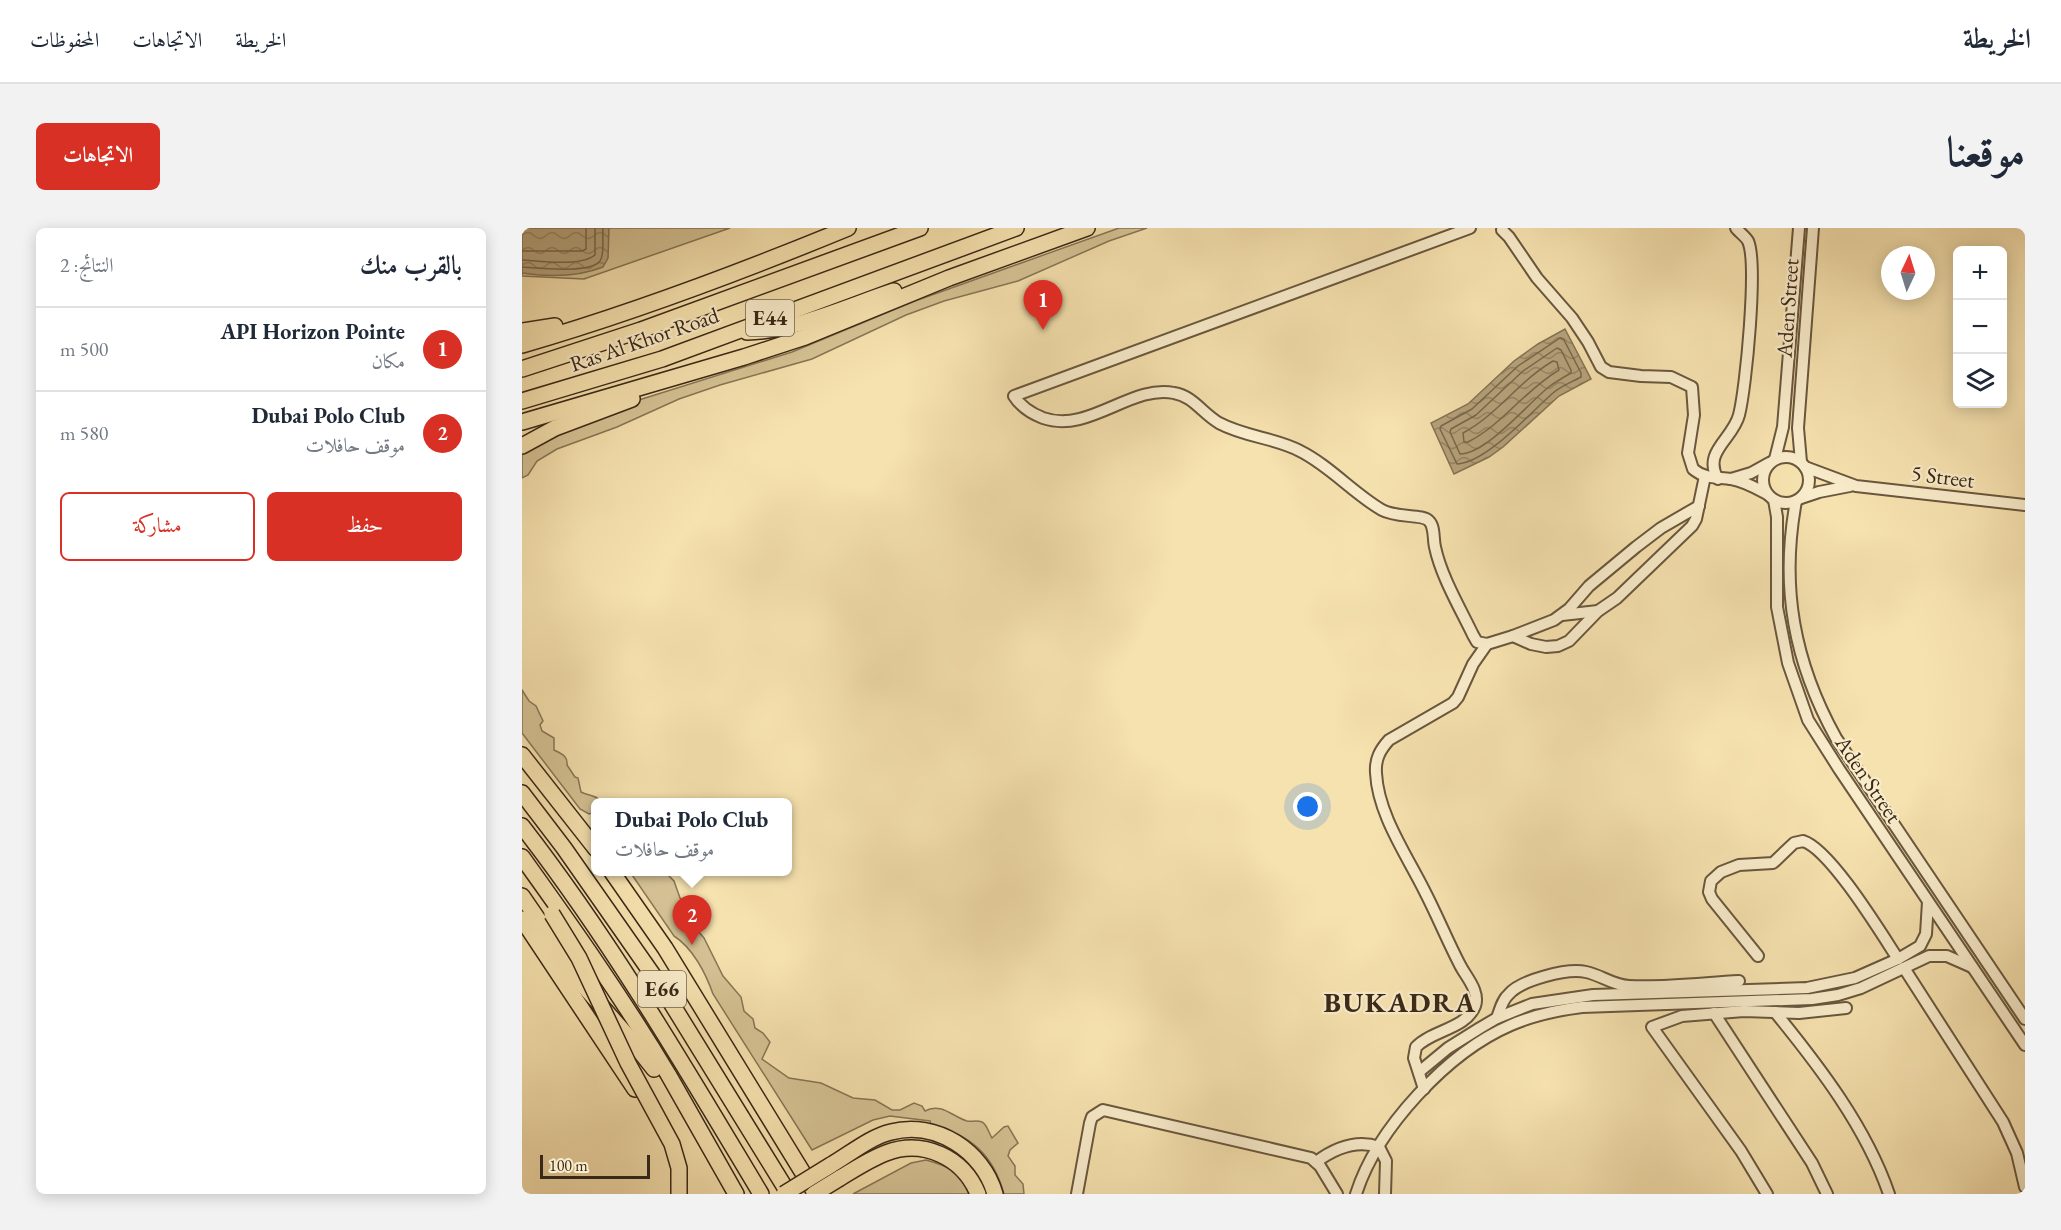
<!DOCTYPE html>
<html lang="ar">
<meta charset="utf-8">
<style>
:root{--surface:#fff;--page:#f2f2f3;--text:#1f2937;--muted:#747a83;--line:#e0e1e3;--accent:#d93025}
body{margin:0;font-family:"EB Garamond",Amiri,serif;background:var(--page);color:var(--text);direction:rtl}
.controls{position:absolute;right:18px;top:18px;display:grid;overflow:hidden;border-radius:9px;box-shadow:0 3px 15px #0003}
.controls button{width:54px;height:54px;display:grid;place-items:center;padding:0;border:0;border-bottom:2px solid var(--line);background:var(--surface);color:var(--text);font:30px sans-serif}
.compass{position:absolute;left:1359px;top:18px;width:54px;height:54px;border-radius:50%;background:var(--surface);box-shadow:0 3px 15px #0003;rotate:4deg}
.scale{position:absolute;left:18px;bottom:15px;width:110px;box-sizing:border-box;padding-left:6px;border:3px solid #3a2918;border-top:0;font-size:16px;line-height:21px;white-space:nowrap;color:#3a2918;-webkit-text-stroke:4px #f9eccb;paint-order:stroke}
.you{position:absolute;left:786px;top:579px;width:21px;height:21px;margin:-15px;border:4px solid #fff;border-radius:50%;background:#1a73e8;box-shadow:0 0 0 9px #1a73e833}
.badge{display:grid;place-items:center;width:39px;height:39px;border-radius:50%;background:var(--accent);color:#fff;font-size:20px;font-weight:700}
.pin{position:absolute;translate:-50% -50px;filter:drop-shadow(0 2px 3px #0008)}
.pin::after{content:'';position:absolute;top:32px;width:21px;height:18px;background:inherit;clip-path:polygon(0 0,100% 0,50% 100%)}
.popup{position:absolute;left:69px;top:570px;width:201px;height:78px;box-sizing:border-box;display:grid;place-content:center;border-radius:9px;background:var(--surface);filter:drop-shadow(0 2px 4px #0005);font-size:20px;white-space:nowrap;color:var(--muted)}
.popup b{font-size:22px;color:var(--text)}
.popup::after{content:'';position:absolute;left:50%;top:100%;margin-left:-12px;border:12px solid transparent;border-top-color:var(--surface)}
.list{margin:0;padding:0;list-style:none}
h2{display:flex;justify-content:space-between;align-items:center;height:78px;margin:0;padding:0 24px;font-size:26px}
h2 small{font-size:20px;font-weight:400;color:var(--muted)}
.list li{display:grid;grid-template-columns:39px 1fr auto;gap:18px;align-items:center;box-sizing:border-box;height:84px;padding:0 24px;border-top:2px solid var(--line)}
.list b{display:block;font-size:22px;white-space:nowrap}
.list p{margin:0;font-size:20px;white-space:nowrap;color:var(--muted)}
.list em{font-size:20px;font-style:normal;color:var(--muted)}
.actions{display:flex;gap:12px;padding:18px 24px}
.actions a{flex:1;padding:14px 0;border:2px solid var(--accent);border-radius:9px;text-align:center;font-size:21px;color:var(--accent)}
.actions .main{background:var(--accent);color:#fff}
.icon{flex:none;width:33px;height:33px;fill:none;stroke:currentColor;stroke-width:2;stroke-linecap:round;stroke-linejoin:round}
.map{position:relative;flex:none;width:1503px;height:966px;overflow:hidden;direction:ltr;border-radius:9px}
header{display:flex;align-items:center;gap:36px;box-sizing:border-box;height:84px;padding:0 30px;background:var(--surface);border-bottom:2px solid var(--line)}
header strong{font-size:28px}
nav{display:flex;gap:33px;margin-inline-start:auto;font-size:21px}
.intro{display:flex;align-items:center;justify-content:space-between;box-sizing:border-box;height:144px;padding:0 36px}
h1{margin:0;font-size:42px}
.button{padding:15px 27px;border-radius:9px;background:var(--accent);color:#fff;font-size:21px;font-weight:700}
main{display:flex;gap:36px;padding:0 36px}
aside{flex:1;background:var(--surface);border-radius:9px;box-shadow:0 3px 15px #0003}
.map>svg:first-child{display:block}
.green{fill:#d6c395;stroke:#887656;stroke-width:1.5}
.water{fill:url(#water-waves);stroke:#847254;stroke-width:1.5}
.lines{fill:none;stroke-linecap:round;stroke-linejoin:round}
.shore{stroke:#78664a;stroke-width:1.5}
.minor-casing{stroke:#69573e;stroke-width:14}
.highway-casing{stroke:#3a2918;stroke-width:18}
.minor{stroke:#f9eccb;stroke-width:10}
.highway{stroke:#f6e2af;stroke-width:15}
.highway-bridge-casing{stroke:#3a2918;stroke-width:18;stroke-linecap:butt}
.highway-bridge{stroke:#f6e2af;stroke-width:15}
.labels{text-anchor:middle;stroke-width:4.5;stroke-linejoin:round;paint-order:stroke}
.shield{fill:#f9eccb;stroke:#73644e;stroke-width:1.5}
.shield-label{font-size:21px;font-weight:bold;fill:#3a2918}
.street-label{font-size:22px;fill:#3a2918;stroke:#f9eccb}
.district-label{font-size:28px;font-weight:bold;letter-spacing:1.5px;fill:#3a2918;stroke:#f9eccb}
</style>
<header>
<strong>الخريطة</strong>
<nav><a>الخريطة</a><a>الاتجاهات</a><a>المحفوظات</a></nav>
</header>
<div class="intro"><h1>موقعنا</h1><a class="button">الاتجاهات</a></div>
<main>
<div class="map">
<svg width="1503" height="966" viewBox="0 0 1503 966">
<defs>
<pattern id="water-waves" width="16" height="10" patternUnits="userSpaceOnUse" patternTransform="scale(1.5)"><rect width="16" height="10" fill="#b6a37c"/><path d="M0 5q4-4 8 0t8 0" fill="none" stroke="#958565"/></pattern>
</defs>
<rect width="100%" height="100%" fill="#f6e2af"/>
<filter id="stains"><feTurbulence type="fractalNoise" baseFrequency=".00333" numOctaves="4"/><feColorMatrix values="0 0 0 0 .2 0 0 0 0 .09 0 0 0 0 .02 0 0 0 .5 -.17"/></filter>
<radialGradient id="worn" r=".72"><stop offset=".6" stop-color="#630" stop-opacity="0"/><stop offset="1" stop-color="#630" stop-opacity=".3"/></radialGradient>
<!-- green -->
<g class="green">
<polygon points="0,0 208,0 62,51 0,48"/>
<polygon points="597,0 625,0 587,13 496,53 422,73 384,87 290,131 198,157 157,171 95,199 35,221 15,233 6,247 0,250 0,224 32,206 120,171 270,124 393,73"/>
<path d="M0,462L7,473L14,478L21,493L18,497L20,503L32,510V522C40,526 46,528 45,537L53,549L56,550L59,564C67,568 75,567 79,574H74L73,584L67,586L58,581L0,505Z"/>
<path d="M108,644H143L152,653L158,670L172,689L171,697L182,710L201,748L219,769L222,783L231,791L233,800L241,805L248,814L240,831L267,850L299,855L331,870L353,872L370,882H378L392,875L400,878L403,883C419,874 431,889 445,893C449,894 455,892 460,894C465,896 467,906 470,910L482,899L486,898L496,915L488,922L486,928L493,938V947L501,956L502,966H482C471,926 448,907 409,896L408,893L368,888L351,892L290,922L191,766C184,746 171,720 152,708Z"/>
<path d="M404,932C427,938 437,944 447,966H331L389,935Z"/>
</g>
<!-- water -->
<g class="water">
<path d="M0,0H87L86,30L81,39C56,49 27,49 0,45Z"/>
<polygon points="1043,101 1069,151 1037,168 981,219 967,229 932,246 909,195 946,176 992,133 1016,116"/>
</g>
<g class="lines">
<!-- shore -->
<g class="shore">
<polyline points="0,23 60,23 64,21 64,0"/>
<path d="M0,32C18,33 59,39 73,27V0"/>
<path d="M0,39C16,40 68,46 78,33C83,26 80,9 81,0"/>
<path d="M1038,110L1042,112L1059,145V149C1050,154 1039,158 1031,165C1008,185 964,235 935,236L918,201L919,198L950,181L996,138Z"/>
<path d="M1035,120L1039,122L1049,142V145C1042,149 1035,153 1028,158C1007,174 965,226 938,226L928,204L929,201L954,187L1001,143Z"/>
<path d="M1031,133L1035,134L1037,142C1003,162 981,196 946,214H942L941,205C975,187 997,153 1031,133Z"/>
</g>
<!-- minor casing -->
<g class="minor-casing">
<g id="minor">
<path d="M948,0L492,168C499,179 508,185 521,190C567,206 609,156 652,165C671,168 680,185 697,195C723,209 754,210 778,223C808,238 831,265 860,282C874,290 901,286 907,293C913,299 911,311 913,319C919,348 938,380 951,407L955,414L965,416L991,408L1032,392L1047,381L1067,358L1114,319L1139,300L1177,278"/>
<path d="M980,2L987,9L1015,50L1050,90L1066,114L1079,139L1087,144L1119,148L1149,149L1170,159L1172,187L1166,225L1171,241C1183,251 1194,249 1209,251C1222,253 1234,260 1245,266"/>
<circle cx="1264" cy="252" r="23"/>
<polyline points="1253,231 1261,199 1277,0"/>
<polyline points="1279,234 1276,200 1291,0"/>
<polyline points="1283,239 1334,258 1503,277"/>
<path d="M1196,251C1180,224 1211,211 1217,187C1224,160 1236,35 1226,13C1224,9 1217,4 1214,0"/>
<polyline points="1209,251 1229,245 1247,235"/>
<polyline points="1279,270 1297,264 1328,258"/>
<polyline points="1252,272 1255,289 1255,379 1266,435 1286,492 1317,541 1503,817"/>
<path d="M1274,273C1258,359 1272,434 1314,510L1503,791"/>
<polyline points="1040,387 1076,383"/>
<polyline points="991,408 1009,416 1024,419 1036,418 1047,413 1076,383 1095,370 1170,298 1174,291 1183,248"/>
<path d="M1236,728L1190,671L1187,664L1189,653L1199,644L1217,637L1251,635L1272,615L1281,613C1308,621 1359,705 1376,731"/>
<polyline points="1382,740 1481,894 1495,925 1503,959"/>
<path d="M1253,784C1297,838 1344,899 1367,966"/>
<polyline points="1192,785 1290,935 1305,966"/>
<path d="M975,790C978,782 980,772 987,766C999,752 1045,740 1064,744C1079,747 1090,757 1107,758C1143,760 1181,755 1217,753"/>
<polyline points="897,844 926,820 958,800 975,790 1010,776 1071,767 1285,760 1333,750 1376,731 1398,718 1404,706 1406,674"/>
<path d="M902,861L892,830L894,819C910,802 944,801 953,778C958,763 944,749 938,737C925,712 915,687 902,662C884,626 856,586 854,545C853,531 858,522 867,512L931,475L936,469L951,436L965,416"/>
<path d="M794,934C813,920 834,911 857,919L864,933L863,966"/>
<polyline points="555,966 568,895 570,889 581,882 789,930 798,938 815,966"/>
<path d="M834,966C855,900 926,824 989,797C1012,787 1036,782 1060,779L1290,771L1316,767L1339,760L1407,728H1425L1450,739"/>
<polyline points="1245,966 1219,923 1130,799 1160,788 1222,783 1277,785 1324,780"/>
</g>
</g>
<!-- highway casing -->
<g class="highway-casing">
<g id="highway">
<polyline points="0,103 33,98"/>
<path d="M225,104C274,103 326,78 372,63"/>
<path d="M0,117C111,85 219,44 326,0"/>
<polyline points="0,141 119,102 398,0"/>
<polyline points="0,173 140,131 494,0"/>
<polyline points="0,194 222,129 283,109 427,50 565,0"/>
<polyline points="0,218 33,200 110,171"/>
<polyline points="0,527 74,621"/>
<polyline points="0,565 42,620 140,760 267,966"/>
<path d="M0,598C90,714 164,841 239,966"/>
<path d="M0,629C51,700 101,771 146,846C169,886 191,926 214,966"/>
<polyline points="90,644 143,720 292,963"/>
<polyline points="0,668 61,757 109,812 132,841"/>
<polyline points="0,691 113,861"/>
<path d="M309,937C328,926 348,909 369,904C414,892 461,923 473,966"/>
<path d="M318,950C333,941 348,931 364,925C401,911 441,929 456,966"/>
</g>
</g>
<!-- minor -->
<use href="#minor" class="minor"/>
<!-- highway -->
<use href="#highway" class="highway"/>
<!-- highway-bridge casing -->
<g class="highway-bridge-casing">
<g id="highway-bridge">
<polyline points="30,686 57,730 106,835 150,916 157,940 157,966"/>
<polyline points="262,966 309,937"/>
<polyline points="292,966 318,950"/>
</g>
</g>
<!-- highway-bridge -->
<use href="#highway-bridge" class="highway-bridge"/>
</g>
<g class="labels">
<!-- shield labels -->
<g class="shield">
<rect x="224" y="72" width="48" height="36" rx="4.5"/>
<rect x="116" y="743" width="48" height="36" rx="4.5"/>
</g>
<g class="shield-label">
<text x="248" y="97">E44</text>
<text x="140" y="768">E66</text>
</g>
<!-- street labels -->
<g class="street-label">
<text transform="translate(1265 80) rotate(-86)" y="8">Aden Street</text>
<text transform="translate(122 111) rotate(-19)" y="8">Ras Al Khor Road</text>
<text transform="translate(1421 248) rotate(7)" y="8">5 Street</text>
<text transform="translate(1347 551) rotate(56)" y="8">Aden Street</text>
</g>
<!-- district labels -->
<g class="district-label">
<text x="878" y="784">BUKADRA</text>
</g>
</g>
<rect width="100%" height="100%" filter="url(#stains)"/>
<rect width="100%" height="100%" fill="url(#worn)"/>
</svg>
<div class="controls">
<button>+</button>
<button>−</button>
<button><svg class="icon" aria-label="layers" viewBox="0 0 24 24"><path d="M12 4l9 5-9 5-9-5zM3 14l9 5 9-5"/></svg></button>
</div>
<svg class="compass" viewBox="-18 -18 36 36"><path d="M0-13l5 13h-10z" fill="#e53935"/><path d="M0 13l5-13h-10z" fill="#747a83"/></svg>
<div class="scale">100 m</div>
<div class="you"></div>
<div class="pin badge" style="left:521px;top:102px">1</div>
<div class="pin badge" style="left:170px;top:717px">2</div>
<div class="popup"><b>Dubai Polo Club</b>موقف حافلات</div>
</div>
<aside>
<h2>بالقرب منك<small>النتائج: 2</small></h2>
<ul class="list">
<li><span class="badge">1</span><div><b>API Horizon Pointe</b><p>مكان</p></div><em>500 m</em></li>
<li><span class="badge">2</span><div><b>Dubai Polo Club</b><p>موقف حافلات</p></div><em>580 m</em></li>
</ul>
<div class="actions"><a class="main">حفظ</a><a>مشاركة</a></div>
</aside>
</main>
